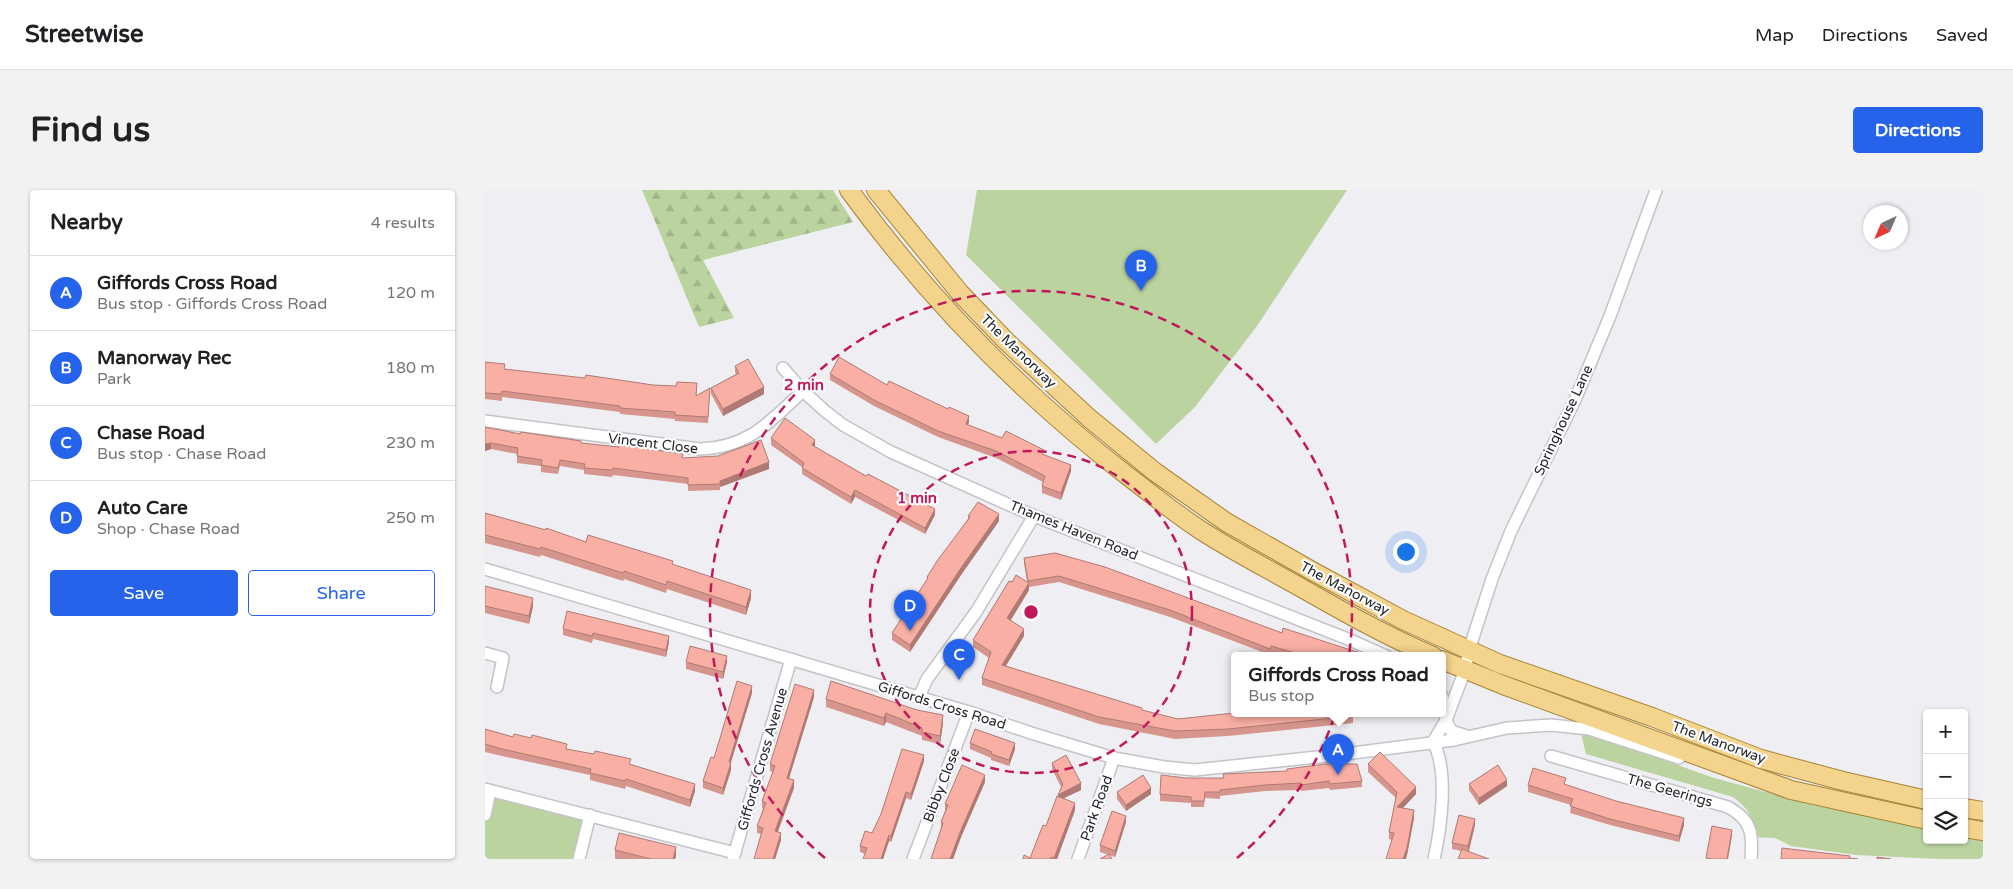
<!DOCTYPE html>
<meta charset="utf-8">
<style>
:root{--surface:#fff;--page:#f2f2f2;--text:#202124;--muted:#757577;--line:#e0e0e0;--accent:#2563eb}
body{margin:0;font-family:"Varela Round",sans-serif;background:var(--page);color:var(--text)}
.controls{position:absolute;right:15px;bottom:15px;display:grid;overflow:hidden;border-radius:5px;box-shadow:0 1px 4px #0004}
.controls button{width:45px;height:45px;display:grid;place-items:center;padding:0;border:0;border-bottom:1px solid var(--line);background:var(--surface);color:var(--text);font:25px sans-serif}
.compass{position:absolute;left:1378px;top:15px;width:45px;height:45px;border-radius:50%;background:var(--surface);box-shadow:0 1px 4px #0004;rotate:224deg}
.you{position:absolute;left:920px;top:361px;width:18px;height:18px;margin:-12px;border:4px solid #fff;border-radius:50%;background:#1a73e8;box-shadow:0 0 0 8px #1a73e833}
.badge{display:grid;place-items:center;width:32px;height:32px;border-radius:50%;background:var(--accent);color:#fff;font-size:16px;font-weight:700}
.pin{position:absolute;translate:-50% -41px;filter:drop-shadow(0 1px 2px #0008)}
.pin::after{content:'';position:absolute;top:26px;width:18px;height:15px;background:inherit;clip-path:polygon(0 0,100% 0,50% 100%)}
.popup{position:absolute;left:746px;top:462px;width:215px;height:65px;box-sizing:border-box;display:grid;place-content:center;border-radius:5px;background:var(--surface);filter:drop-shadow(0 1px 4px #0005);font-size:16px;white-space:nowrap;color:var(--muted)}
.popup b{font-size:19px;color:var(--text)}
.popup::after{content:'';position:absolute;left:50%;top:100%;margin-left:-10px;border:10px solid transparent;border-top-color:var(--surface)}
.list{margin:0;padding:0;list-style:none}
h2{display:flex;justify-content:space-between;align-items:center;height:65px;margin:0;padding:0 20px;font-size:21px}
h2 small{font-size:16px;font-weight:400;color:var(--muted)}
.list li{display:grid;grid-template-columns:32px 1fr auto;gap:15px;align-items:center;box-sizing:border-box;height:75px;padding:0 20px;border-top:1px solid var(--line)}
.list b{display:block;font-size:19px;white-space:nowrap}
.list p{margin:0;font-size:16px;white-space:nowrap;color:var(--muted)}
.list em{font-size:16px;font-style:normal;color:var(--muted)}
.actions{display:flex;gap:10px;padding:15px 20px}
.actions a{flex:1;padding:11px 0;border:1px solid var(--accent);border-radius:5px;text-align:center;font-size:18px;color:var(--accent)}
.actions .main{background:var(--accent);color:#fff}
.icon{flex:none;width:28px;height:28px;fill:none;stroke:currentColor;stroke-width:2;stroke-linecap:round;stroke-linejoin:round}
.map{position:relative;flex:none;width:1498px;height:669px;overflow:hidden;border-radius:5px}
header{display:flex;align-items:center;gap:30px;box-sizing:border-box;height:70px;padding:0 25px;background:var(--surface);border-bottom:1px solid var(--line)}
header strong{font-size:24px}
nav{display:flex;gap:28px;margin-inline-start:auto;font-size:18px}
.intro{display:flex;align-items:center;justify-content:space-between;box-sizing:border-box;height:120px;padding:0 30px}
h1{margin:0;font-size:35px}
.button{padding:12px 22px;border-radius:5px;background:var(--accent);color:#fff;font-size:18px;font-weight:700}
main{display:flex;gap:30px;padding:0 30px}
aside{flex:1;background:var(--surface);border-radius:5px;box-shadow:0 1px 4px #0004}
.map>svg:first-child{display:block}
.green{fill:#bad39f}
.forest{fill:url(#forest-firs)}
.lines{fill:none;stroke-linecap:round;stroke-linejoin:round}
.minor-casing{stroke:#c4c4c8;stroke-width:14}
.primary-casing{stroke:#a68437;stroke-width:20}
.minor{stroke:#fff;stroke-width:11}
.primary{stroke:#f4d38c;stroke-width:18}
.wall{fill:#d7968d}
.shaded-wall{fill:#af7a73}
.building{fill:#faafa4;stroke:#af7a73}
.ring{fill:none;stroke:#c2185b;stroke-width:2.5;stroke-dasharray:9 6}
.labels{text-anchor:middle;stroke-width:4.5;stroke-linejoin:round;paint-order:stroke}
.street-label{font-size:14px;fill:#252627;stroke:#fcfdff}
.centre{fill:#c2185b;stroke:#fcfdff;stroke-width:2.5}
.ring-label{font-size:15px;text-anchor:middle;font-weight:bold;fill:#c2185b;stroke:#fcfdff;stroke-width:4.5;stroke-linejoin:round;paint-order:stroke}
</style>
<header>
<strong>Streetwise</strong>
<nav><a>Map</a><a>Directions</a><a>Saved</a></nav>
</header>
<div class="intro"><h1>Find us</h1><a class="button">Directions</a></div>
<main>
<aside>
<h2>Nearby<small>4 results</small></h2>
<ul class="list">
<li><span class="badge">A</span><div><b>Giffords Cross Road</b><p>Bus stop · Giffords Cross Road</p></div><em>120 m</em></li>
<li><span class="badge">B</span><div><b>Manorway Rec</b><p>Park</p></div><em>180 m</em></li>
<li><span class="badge">C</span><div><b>Chase Road</b><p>Bus stop · Chase Road</p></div><em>230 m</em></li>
<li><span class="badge">D</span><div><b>Auto Care</b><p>Shop · Chase Road</p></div><em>250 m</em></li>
</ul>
<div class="actions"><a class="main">Save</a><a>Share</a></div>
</aside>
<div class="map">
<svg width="1498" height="669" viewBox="0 0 1498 669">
<defs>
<pattern id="forest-firs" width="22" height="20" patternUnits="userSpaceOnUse" patternTransform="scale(1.25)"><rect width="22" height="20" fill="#bad39f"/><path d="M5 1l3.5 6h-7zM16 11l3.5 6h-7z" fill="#a0b589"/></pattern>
</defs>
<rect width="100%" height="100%" fill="#efeff3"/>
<!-- green -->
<g class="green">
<polygon points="492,0 862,0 772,136 710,217 671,254 481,65"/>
<path d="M1095,540L1226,587L1328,615L1442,638V650H1479V645L1498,649V669H1454L1371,665L1306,656L1290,648L1269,647C1267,626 1265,620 1248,607L1101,564Z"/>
<polygon points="5,601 105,625 94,669 0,669 0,625"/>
</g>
<!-- forest -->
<polygon class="forest" points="157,0 348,0 368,32 218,70 249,128 214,137"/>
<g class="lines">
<!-- minor casing -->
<g class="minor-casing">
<g id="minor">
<polyline points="298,178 318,201 340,221 358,235 406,262 549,326 863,449 901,466"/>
<path d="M0,231L215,259C265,257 284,232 318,201"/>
<polyline points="0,379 484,522 546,543 629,568 679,577 710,580 860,564 969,550 1022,538 1066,535 1104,539 1194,568"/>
<polyline points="0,463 18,468 12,497"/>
<polyline points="957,506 961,530 966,541 982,546"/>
<polyline points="434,507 442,489 491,422 549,326"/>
<polyline points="948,552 961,530 980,480 984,460 1007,389 1026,341 1090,210 1125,126 1171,0"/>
<path d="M948,552C964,580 956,638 949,669"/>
<path d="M1066,566L1243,617C1267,630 1268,644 1266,669"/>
<polyline points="0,599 250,663"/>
<polyline points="0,625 5,601"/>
<polyline points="94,669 105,625"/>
<polyline points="248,669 306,469"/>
<polyline points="428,669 484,522"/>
<polyline points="593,669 629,568"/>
</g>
</g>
<!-- primary casing -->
<g class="primary-casing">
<g id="primary">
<path d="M364,0C443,108 538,205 644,287C668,305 692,325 717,341C748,361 781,378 813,396C857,421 901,446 948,466"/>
<polyline points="391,0 475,103 521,151 604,228 670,282 741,332 829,382 918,430 1015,474 1167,527 1276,569 1358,591 1442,610"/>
<polyline points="957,470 1018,495 1306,600 1442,630"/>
<polyline points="1479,618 1498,621"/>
<polyline points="1479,638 1498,641"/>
</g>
</g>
<!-- minor -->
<use href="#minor" class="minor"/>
<!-- primary -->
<use href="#primary" class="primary"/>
</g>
<!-- wall -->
<g class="wall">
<polygon points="0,172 20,179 212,205 225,198 223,233 190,231 190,229 135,224 135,222 17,207 17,211 0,209"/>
<polygon points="250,176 279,204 238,226 226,204 226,198 251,184 250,182"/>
<polygon points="345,184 402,195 484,232 483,235 559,265 586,281 576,310 557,303 557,296 558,292 511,268 453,247 389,216 345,190"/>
<polygon points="0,237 35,244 198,268 284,279 235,297 235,300 203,301 203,294 128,285 127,287 99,284 99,280 75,276 73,284 56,282 56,276 32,273 32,264 6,259 0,261"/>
<polygon points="286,248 330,257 450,325 440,344 370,307 366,314 333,294 317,284 317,277 286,255"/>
<polygon points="0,323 101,352 188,375 266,408 261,425 182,399 181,403 139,389 138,391 56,365 55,367 0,353"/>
<polygon points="483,326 514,331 476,385 425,462 407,450 407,443 442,390 442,387 483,329"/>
<polygon points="539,368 878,466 799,466 786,462 785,465 685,427 574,392 544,397 544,400 526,430 539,446 521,476 657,521 693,529 868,524 868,533 743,546 690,549 614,534 497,495 497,488 504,468 488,457 488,450 527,392 542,391 539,374"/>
<polygon points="0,396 48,416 44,434 0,423"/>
<polygon points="78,439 184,452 181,467 108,449 107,453 78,445"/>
<polygon points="201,472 242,472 238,489 201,479"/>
<polygon points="267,503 245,573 246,580 238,605 218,598 218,591 229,568"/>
<polygon points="329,507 304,588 309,598 293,642 296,650 290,669 269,669 276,644 272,643 272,636 278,619 277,618 277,611 288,582 285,581 285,574"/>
<polygon points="341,509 458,533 455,554 437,550 437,546 401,532 399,536 341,517"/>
<polygon points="899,524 922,524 922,526 899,525"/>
<polygon points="0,539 28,547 82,559 146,575 210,601 205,617 141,596 140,599 105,590 105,585 17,566 0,562"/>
<polygon points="485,553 530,559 524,576 506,570 506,568 485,559"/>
<polygon points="439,571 426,610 421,608 406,652 404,651 398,669 378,669 380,664 375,662 375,656 387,643"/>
<polygon points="567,573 596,600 579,608 590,620 572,669 538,669 545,668 561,636 573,606 576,597 567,579"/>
<polygon points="883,574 931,604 918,618 929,628 922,665 907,650 904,649 904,642 911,608 883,582"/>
<polygon points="738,584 877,591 877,597 845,600 844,598 816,601 816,600 780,601 735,606 735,609 720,608 719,617 706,617 706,613 675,611 675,604 701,588 738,588"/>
<polygon points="500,592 476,647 468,669 446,669 456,639 456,632 460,621 460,614"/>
<polygon points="984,594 1022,596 994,615 984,600"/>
<polygon points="1043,595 1081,595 1199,635 1194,652 1125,635 1085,623 1086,615 1043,602"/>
<polygon points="632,602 666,604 641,621 632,609"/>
<polygon points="641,632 630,667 615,662 615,655"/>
<polygon points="990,635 984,661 976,661 967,659 967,653"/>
<polygon points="130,660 191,666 190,669 130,669"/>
</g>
<!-- shaded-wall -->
<g class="shaded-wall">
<polygon points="279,197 279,204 238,226 238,219"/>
<polygon points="484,226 484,232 481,240 481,234"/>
<polygon points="330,250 330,257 327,262 327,255"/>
<polygon points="6,253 6,259 0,261 0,254"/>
<polygon points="284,272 284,279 235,297 235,291"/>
<polygon points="586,275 586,281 576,310 576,303"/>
<polygon points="370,300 370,307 366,314 366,307"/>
<polygon points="450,319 450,325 440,344 440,338"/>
<polygon points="514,324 514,331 476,385 425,462 425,455 476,378"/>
<polygon points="544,393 544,400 522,436 522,428"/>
<polygon points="266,400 266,408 261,425 261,417"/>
<polygon points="48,408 48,416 44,434 44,426"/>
<polygon points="539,439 539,446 517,482 517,475"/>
<polygon points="184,446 184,452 181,467 181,460"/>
<polygon points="242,466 242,472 238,489 238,482"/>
<polygon points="267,496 267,503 244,579 244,572"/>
<polygon points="329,500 329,507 302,595 302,588"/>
<polygon points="401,523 401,532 399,536 399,528"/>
<polygon points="458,525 458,533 455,554 455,546"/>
<polygon points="530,553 530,559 524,576 524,570"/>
<polygon points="439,565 439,571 426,610 426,604"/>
<polygon points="246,573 246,580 238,605 238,598"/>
<polygon points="500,585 500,592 476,647 468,669 465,669 476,640"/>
<polygon points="309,590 309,598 290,648 290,641"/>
<polygon points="1022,590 1022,596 994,615 994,608"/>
<polygon points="596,593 596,600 573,611 573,605"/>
<polygon points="210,594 210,601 205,617 205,610"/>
<polygon points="931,597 931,604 912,624 912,617"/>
<polygon points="666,598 666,604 641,621 641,615"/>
<polygon points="421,602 421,608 406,652 406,646"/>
<polygon points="590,613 590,620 572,669 569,669"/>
<polygon points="929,620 929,628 922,665 921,669 918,669"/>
<polygon points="641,626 641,632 630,667 630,661"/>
<polygon points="1199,628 1199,635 1194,652 1194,646"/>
<polygon points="990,629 990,635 983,663 983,656"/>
<polygon points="1247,640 1247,646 1243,669 1242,669"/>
<polygon points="296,643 296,650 290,669 288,669"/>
<polygon points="404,645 404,651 398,669 396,669"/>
<polygon points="191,657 191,666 190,669 188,669"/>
</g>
<!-- building -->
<g class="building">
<polygon points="354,167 402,195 404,191 463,219 464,217 484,226 481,234 517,248 521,241 559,260 557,264 586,275 576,303 557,296 560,286 511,261 453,241 389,210 345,184"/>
<polygon points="263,169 279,197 238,219 226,198 254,183 250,176"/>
<polygon points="0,172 20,174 19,179 100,188 101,185 168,195 191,196 192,192 212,193 211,206 225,198 223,227 190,225 190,222 135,218 135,216 17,201 17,204 0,203"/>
<polygon points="300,228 330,250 327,255 381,286 383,284 450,319 440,338 370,300 366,307 317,278 319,273 286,248"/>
<polygon points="0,237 35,244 36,242 96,251 96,253 134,257 134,255 198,264 197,268 233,266 276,250 284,272 235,291 235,294 203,295 203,288 128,278 127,280 99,278 100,274 75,270 73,278 56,275 57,270 32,266 33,258 6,253 0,254"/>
<polygon points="493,312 514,324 476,378 425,455 407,443 443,388 442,387 452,371 485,327 483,326"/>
<polygon points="0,323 61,340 61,338 101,352 103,345 188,371 187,374 266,400 261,417 182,391 181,395 139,381 138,383 56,357 55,359 0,345"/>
<polygon points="570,363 620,377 797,443 798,438 878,464 877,466 820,466 786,456 785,459 685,420 574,386 543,391 539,368"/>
<polygon points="531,385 544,393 522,428 539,439 517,475 657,518 657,520 693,529 749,523 868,524 868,526 743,539 690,541 614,527 497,488 506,462 488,450 524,391 527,392"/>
<polygon points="0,396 48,408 44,426 0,416"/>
<polygon points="82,421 184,446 181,460 108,443 107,446 78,439"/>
<polygon points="205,456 242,466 238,482 201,472"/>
<polygon points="252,491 267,496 244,572 246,573 238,598 218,591 226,567 229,568"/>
<polygon points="346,491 432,520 458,525 455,546 437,542 437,538 401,523 399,528 341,509"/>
<polygon points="310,494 329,500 302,588 309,590 290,641 296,643 288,669 269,669 278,638 272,636 281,613 277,611 290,576 285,574"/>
<polygon points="0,539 28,547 29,544 46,548 47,545 82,554 81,559 109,564 110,561 146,569 144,574 210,594 205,610 141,589 140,591 105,583 106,579 17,559 0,554"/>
<polygon points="490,539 530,553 524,570 506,564 507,562 485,553"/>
<polygon points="417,559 439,565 426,604 421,602 406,646 404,645 396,669 378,669 382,658 375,656 380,641 387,643 396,624"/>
<polygon points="895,562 931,597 912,617 929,620 922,658 918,669 901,669 909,643 904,642 912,602 883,574"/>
<polygon points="581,565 596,593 573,605 578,594 567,573"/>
<polygon points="841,574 872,574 877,591 845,594 844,591 816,595 816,593 780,595 735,600 735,602 720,602 719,611 706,611 706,607 675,604 676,585 701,588 739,588 738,584 802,581 802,579"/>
<polygon points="477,575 500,585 476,640 465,669 446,669 458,633 456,632 463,615 460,614"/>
<polygon points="1013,575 1022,590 994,608 984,594"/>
<polygon points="1048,578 1081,588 1079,594 1131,611 1199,628 1194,646 1125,629 1085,616 1088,609 1043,595"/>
<polygon points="658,585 666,598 641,615 632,602"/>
<polygon points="572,606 590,613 569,668 566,667 566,669 538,669 539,665 545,668 558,635 561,636"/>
<polygon points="627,621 641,626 630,661 615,655"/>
<polygon points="974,625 990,629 983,656 967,653"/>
<polygon points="1227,636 1247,640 1242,669 1226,669 1221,668"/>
<polygon points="134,643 191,657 188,669 166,669 130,660"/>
<polygon points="1297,658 1365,666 1364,668 1373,669 1296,669"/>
<polygon points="977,659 1004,669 973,669"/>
<polygon points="624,664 627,669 615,669"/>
<polygon points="1392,667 1406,669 1392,669"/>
</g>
<!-- distance rings -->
<g class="ring">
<circle cx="546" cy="422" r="161"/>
<path d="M340 668A321 321 0 1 1 752 668"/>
</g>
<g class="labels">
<!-- street labels -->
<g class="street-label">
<text transform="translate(534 161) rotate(44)" y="5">The Manorway</text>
<text transform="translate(1078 230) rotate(-65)" y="5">Springhouse Lane</text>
<text transform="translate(168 253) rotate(7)" y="5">Vincent Close</text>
<text transform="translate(589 340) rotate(22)" y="5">Thames Haven Road</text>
<text transform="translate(860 398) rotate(28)" y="5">The Manorway</text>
<text transform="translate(457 515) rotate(17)" y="5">Giffords Cross Road</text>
<text transform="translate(1234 552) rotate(20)" y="5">The Manorway</text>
<text transform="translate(277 569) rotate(-74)" y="5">Giffords Cross Avenue</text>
<text transform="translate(456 595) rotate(-69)" y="5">Bibby Close</text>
<text transform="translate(1185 600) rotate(16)" y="5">The Geerings</text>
<text transform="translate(611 618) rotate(-70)" y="5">Park Road</text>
</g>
</g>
<circle cx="546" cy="422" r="8" class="centre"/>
<g class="ring-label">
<text x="319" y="200">2 min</text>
<text x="432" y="313">1 min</text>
</g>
</svg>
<div class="controls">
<button>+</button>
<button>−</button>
<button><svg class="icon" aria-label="layers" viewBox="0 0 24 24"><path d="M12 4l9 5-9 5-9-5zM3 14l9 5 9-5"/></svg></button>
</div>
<svg class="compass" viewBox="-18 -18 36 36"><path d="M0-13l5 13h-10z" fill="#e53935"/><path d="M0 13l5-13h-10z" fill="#757577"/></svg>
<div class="you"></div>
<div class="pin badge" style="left:853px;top:585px">A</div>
<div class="popup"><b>Giffords Cross Road</b>Bus stop</div>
<div class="pin badge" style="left:656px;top:101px">B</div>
<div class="pin badge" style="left:474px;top:490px">C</div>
<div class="pin badge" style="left:425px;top:441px">D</div>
</div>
</main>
